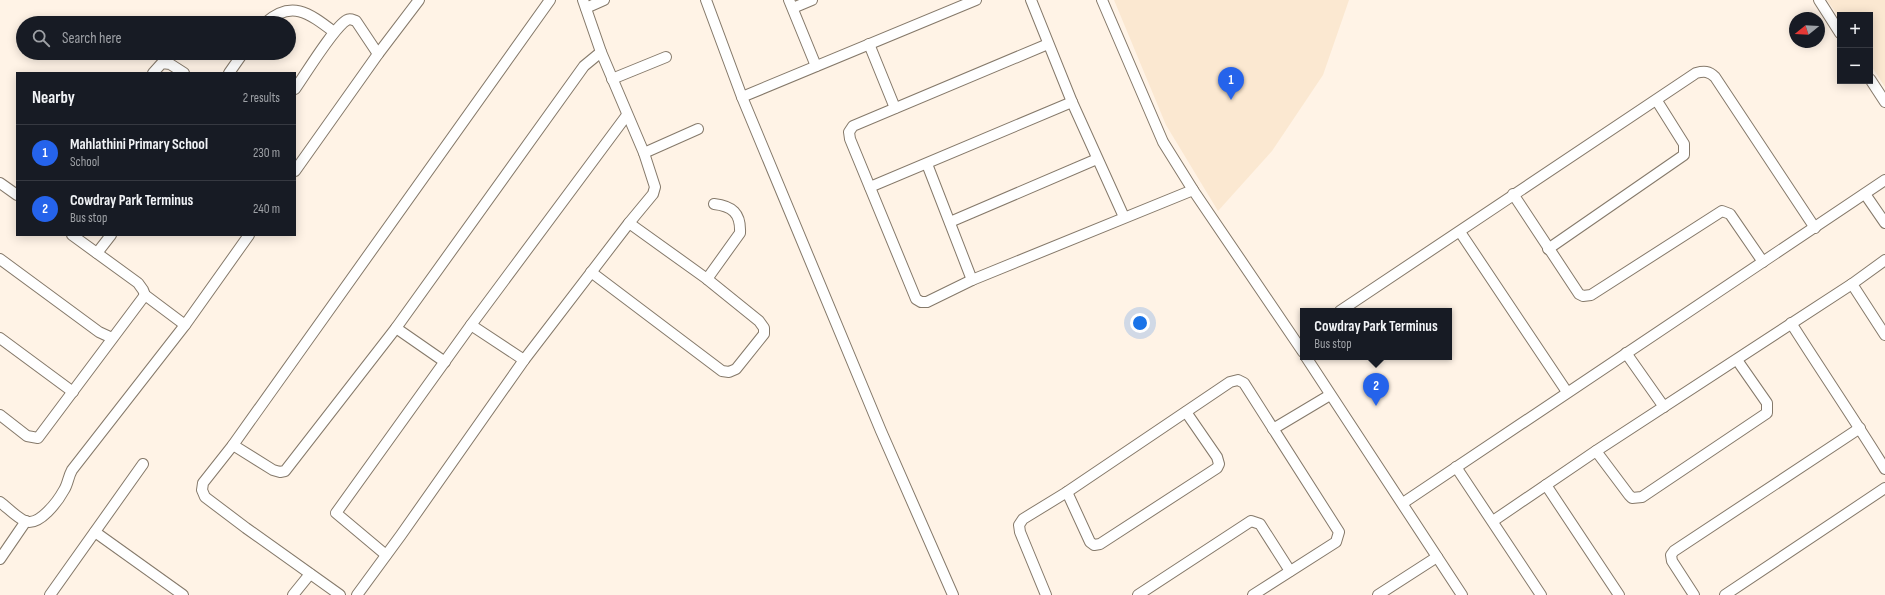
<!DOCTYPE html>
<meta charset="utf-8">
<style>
:root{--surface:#171b24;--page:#242831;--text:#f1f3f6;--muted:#9ea1a6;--line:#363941;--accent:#2563eb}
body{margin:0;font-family:"Sofia Sans Condensed",sans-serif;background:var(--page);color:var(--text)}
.controls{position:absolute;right:12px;top:12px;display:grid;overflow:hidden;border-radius:0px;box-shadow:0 2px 10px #0003}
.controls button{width:36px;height:36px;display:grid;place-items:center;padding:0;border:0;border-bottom:1px solid var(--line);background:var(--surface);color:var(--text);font:20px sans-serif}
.compass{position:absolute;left:1789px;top:12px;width:36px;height:36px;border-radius:50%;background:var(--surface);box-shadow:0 2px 10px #0003;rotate:252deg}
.you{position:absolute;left:1140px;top:323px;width:14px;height:14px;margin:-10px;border:3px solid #fff;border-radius:50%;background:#1a73e8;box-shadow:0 0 0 6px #1a73e833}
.badge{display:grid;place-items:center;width:26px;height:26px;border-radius:50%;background:var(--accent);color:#fff;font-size:13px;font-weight:700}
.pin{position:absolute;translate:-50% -33px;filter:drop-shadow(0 1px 2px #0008)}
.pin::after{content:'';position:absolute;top:21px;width:14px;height:12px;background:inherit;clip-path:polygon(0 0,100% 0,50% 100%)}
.popup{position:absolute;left:1300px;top:308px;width:152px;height:52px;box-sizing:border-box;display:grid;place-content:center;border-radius:0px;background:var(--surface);filter:drop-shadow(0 1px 3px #0005);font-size:13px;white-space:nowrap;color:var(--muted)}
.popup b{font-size:15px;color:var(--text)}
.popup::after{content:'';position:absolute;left:50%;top:100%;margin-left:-8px;border:8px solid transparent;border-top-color:var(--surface)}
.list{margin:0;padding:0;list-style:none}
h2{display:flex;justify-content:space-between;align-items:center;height:52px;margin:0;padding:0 16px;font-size:17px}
h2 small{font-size:13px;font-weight:400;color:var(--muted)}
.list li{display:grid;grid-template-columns:26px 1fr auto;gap:12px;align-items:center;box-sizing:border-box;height:56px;padding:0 16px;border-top:1px solid var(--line)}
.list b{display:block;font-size:15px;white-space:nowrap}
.list p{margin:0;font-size:13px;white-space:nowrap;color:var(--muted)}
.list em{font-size:13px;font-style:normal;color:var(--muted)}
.icon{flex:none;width:22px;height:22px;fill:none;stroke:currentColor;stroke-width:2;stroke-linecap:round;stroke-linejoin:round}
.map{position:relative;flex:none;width:1885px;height:595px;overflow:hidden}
.search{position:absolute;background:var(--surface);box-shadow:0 2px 10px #0003;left:16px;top:16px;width:280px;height:44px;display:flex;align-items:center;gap:10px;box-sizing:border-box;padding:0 14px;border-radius:22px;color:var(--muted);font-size:15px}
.panel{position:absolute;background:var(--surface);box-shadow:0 2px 10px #0003;left:16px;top:72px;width:280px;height:164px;border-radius:0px}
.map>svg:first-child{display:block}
.built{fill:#fbe8d1}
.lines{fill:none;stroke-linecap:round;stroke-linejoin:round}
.minor-casing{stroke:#85796a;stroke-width:12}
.minor{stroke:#fff;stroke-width:10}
</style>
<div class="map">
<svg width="1885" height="595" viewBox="0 0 1885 595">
<rect width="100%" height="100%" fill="#fff3e6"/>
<!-- built -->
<g class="built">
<polygon points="1114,0 1349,0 1323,75 1272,151 1218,211 1166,125"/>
<polygon points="1827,0 1885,0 1885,87 1870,64 1870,15 1840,15 1840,19"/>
</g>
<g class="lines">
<!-- minor casing -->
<g class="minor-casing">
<g id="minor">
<polyline points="550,0 233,445 273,470 280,472 285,471 396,328 584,66 601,52"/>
<polyline points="706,0 742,97 881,431 953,595"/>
<polyline points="789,0 816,66"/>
<polyline points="1031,0 1072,102 1124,217"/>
<polyline points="1102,0 1163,142 1193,190 1303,352"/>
<polyline points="1819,0 1840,33"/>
<polyline points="586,8 604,0"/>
<polyline points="793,8 812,0"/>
<path d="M265,23C291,0 308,12 334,32"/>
<polyline points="869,44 895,108"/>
<polyline points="1048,44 853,126 849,132 850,139 916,299 921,302 927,302 972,280 1193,190"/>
<polyline points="153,73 162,63 170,64 184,73"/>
<polyline points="229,73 243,53"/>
<polyline points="612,79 666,57"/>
<polyline points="1870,79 1885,102"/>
<path d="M295,89C305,75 334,27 347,20C350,18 353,20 356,21L378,54"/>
<polyline points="742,97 976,0"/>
<polyline points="644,153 698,129"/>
<polyline points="927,164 972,280"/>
<polyline points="295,171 378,54 419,0"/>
<polyline points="0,183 17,195"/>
<polyline points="870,187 1072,102"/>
<polyline points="1513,194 1579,294 1583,296 1591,295 1722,211 1730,214 1763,262"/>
<polyline points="1865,194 1885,223"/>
<polyline points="950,222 1097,159"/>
<polyline points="1460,232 1567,392"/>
<polyline points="72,235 138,283 143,290 145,295 185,325"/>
<polyline points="1548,249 1684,155 1684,144 1657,101"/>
<polyline points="97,253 111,235"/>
<polyline points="0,259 99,332 112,338"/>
<polyline points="591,272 722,371 729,372 736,369 764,334 764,328 759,321 707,279 629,223"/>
<path d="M707,279L740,233C741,213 732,206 714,204"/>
<polyline points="1852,284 1885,335"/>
<path d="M1340,311L1696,73C1704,71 1709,71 1715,77L1815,228"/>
<path d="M1791,323C1822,372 1855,420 1885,469"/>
<polyline points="471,325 524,360"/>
<polyline points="396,328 445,362"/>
<polyline points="0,338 73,392"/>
<polyline points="1626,353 1664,407"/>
<polyline points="1306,357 1462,595"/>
<polyline points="0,415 27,436 38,438 145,295"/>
<polyline points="1273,429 1330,395"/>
<polyline points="233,445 203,483 202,490 205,497 246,528 340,595"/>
<polyline points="1596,451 1629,495 1632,498 1642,497 1767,413 1767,403 1737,360"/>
<polyline points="1456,467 1541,595"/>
<polyline points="1546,485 1619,595"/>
<polyline points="1067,492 1090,542 1094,545 1100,544 1217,468 1219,464 1217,457 1186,412"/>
<path d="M0,502C8,508 16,517 25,521C39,527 58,501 64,490C68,484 68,477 72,470L185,325L249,235"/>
<polyline points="1403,503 1885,180"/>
<polyline points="1493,521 1596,451 1852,284 1885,260"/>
<polyline points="95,532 183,595"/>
<polyline points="386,555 336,513 471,325 627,115"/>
<polyline points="0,559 26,521"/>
<polyline points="50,595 143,464"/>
<polyline points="293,595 310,574"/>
<polyline points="357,595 401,535 524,360 629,223 653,194 655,187 644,153 601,52 583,0"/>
<polyline points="1046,595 1020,532 1019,525 1023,519 1067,492 1230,382 1238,380 1244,383 1339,532 1336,542 1253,595"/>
<polyline points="1138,595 1251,521 1260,524 1290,571"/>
<polyline points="1378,595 1437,557"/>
<polyline points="1694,595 1672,561 1671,555 1674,551 1860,428"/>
<polyline points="1725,595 1885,488"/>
</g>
</g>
<!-- minor -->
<use href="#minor" class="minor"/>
</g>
</svg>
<div class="controls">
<button>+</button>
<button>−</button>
</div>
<svg class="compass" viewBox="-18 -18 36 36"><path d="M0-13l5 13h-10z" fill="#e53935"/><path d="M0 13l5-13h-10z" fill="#9ea1a6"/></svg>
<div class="you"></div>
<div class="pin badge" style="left:1231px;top:100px">1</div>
<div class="pin badge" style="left:1376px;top:406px">2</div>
<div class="popup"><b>Cowdray Park Terminus</b>Bus stop</div>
<div class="search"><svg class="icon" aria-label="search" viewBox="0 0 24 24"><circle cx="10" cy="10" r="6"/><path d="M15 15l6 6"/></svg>Search here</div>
<section class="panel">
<h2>Nearby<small>2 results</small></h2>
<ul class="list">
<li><span class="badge">1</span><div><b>Mahlathini Primary School</b><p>School</p></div><em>230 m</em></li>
<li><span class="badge">2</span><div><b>Cowdray Park Terminus</b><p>Bus stop</p></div><em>240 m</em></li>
</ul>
</section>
</div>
